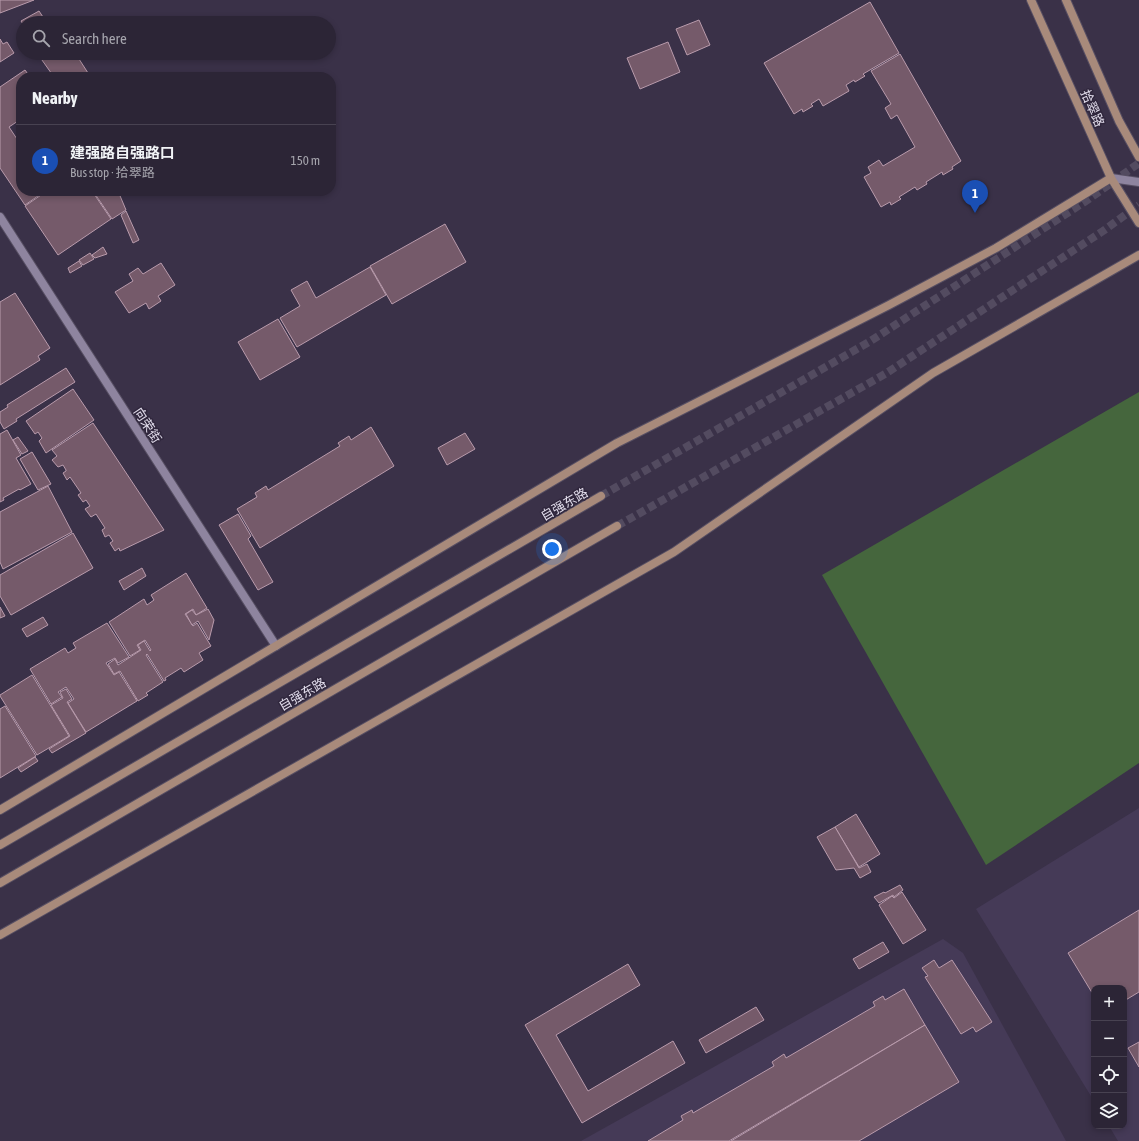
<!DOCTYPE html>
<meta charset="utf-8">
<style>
:root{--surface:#2c2536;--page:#383142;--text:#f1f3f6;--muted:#a6a5ad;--line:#484251;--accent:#db2777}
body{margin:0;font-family:"Asap Condensed","Noto Sans SC",sans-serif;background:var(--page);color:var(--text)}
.controls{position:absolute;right:12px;bottom:12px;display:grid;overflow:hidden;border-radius:8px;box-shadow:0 2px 6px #0003}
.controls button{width:36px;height:36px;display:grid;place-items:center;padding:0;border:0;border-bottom:1px solid var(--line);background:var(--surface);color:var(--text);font:20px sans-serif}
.you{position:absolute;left:552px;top:549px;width:14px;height:14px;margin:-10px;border:3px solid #fff;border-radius:50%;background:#1a73e8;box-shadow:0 0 0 6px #1a73e833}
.badge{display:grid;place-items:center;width:26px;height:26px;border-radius:50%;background:var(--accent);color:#fff;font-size:13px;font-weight:700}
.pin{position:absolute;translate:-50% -33px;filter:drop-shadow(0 1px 2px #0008)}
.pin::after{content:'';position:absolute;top:21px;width:14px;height:12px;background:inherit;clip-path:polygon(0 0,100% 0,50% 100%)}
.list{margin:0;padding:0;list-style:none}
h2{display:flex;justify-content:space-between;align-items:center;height:52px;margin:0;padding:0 16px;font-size:17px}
h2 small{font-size:13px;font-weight:400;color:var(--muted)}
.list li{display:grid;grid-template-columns:26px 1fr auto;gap:12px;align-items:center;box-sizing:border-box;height:72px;padding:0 16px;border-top:1px solid var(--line)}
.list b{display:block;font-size:15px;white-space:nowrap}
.list p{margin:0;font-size:13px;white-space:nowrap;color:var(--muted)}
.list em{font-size:13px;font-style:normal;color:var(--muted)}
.icon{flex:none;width:22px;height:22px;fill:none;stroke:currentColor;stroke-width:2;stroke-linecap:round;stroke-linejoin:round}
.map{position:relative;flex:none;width:1139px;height:1141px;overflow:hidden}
.search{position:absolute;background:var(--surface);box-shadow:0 2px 6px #0003;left:16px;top:16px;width:320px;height:44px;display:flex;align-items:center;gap:10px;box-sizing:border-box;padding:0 14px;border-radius:22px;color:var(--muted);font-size:15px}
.panel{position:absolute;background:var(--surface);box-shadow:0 2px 6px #0003;left:16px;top:72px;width:320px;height:124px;border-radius:16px}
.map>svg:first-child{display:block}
.built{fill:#453a57}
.green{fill:#45663d}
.building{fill:#755a6a;stroke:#b99bac}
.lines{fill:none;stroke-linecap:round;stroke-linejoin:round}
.secondary-tunnel{stroke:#534b60;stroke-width:8;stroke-dasharray:8 4;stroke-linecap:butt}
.minor-casing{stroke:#574f63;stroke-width:10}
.tertiary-casing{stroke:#574f63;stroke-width:10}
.secondary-casing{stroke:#574f63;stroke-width:10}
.minor{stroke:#8e849f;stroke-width:8}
.tertiary{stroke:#8e849f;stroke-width:8}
.secondary{stroke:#a88a7b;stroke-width:8}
.labels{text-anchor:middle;stroke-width:3;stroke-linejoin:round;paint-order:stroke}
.street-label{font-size:13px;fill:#e1dceb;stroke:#30273d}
</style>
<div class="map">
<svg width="1139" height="1141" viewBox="0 0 1139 1141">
<rect width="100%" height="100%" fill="#3a3148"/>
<!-- built -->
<g class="built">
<polygon points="1139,808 1139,1141 1118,1141 1109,1126 1124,1126 1124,988 1094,988 1094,1101 976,909"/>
<polygon points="943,939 963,953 1066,1141 581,1141"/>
</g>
<!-- green -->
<polygon class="green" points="1139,392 1139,763 986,865 822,575"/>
<!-- building -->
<g class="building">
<polygon points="0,0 34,0 0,13"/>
<polygon points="870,2 899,53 863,74 865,76 855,82 854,80 846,85 849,91 823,106 819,99 811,104 813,106 803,112 802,109 794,114 764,63"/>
<polygon points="39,11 47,23 23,23 23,24 21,21"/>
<polygon points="699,20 710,45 687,55 676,29"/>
<polygon points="0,39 3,44 7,42 14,53 0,62"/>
<polygon points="668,42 680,72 640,89 627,58"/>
<polygon points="37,53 79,53 82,57 79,59 88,73 85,74 87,77 54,77"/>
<polygon points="900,54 961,161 952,167 953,169 943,175 942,172 926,182 927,184 917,190 915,187 899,197 901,199 891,205 890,202 881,207 864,177 871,173 868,167 879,160 883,166 915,147 897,115 891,119 885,108 891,104 871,71"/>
<polygon points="25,70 30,77 21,77 21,119 9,127 21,145 21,191 45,191 25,205 0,168 0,87"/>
<polygon points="47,191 92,191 111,219 58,255 25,206"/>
<polygon points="93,191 118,191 126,210 112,219"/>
<polygon points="126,211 139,240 133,243 121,215"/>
<polygon points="445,224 466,262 392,304 370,266"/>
<polygon points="103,247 107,254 95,258 92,255"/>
<polygon points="90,253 94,259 83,265 79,260"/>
<polygon points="79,261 82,266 70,273 68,268"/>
<polygon points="161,263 175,285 158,296 161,301 149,309 146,303 129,313 115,292 133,281 129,274 138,268 143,274"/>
<polygon points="370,267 386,295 297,347 280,318 300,306 291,290 307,281 316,298"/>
<polygon points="15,293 50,348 38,356 40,360 0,385 0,302"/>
<polygon points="278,319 300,357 260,380 238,342"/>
<polygon points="66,368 75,382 16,419 17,421 4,429 0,422 0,412 8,407 7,405"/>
<polygon points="73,389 94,420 46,453 39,441 42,438 38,432 35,434 26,421"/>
<polygon points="93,423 164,530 120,551 119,548 115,551 110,543 113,541 109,535 105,537 102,530 105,528 96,514 91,517 85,509 90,506 86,500 83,502 78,495 81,493 70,477 67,480 63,473 66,471 66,470 63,465 58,467 52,460 57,456 52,450"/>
<polygon points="371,427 394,466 260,548 237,509 257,497 255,493 266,486 268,490 340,446 338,443 349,436 351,440"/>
<polygon points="7,430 21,455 16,458 31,484 20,490 19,489 3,498 4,500 0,502 0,434"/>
<polygon points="465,433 475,449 447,465 438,448"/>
<polygon points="18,437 28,451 22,454 13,440"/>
<polygon points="32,452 51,484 38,490 20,459"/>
<polygon points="48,486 72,532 3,569 0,562 0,512"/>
<polygon points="238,514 251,536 248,539 273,582 258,590 219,525"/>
<polygon points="73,533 93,568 11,615 0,596 0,575"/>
<polygon points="142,568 146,576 124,590 119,581"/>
<polygon points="186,573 207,608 196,615 193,609 185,614 193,626 197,623 211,646 199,653 203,660 184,672 181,668 165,678 166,680 164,681 147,654 146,655 163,682 146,693 148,695 138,701 120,671 114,674 108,664 115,659 118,665 141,650 138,645 144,641 150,651 151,650 145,640 137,645 140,650 130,656 109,622 144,599 147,605 154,600 151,595"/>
<polygon points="0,607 5,616 0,618"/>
<polygon points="208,609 214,620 209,640 198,621 192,625 186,614 192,610 196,615"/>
<polygon points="43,617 48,625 27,637 22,629"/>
<polygon points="107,623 129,657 118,663 115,658 106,663 114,675 119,672 137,701 86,732 68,703 74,699 66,687 58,692 62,697 51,704 30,669 65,648 68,653 76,648 73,643"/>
<polygon points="32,675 69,736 37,755 0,696 0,695"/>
<polygon points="66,689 72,699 67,702 86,733 52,753 49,749 70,736 51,705 63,698 60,692"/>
<polygon points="5,706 36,756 0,778 0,709"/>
<polygon points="35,757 38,761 21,772 18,768"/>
<polygon points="856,814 880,854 859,867 835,827"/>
<polygon points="835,827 859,868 867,864 871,872 860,878 854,868 836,870 817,837"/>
<polygon points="900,885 903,890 894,897 893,895 879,903 874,897 884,892 885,893"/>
<polygon points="902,892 926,930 903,944 879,905 892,896 894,898"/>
<polygon points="1139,910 1139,992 1124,1001 1124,988 1094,988 1094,996 1068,953"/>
<polygon points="883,942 889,952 859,969 853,959"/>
<polygon points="934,960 939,968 952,960 992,1022 976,1032 973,1027 961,1034 925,977 928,976 922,968"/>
<polygon points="628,964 640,985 556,1035 588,1091 673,1041 685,1063 582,1123 525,1025"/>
<polygon points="904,989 925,1025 729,1141 648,1141 683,1120 681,1116 692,1110 693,1113 774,1066 772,1062 784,1054 786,1058 875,1006 873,1002 883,996 885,1000"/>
<polygon points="756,1007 764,1020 706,1053 699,1040"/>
<polygon points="925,1025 959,1082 859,1141 731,1141"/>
<polygon points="1139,1042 1139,1067 1128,1048"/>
</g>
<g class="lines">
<!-- secondary-tunnel -->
<g class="secondary-tunnel">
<polyline points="601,496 869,342 1089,199 1139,163"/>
<polyline points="617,526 885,374 1103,231 1139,205"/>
</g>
<!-- minor casing -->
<g class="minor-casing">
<polyline id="minor" points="0,217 276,646"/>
</g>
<!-- tertiary casing -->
<g class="tertiary-casing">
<polyline id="tertiary" points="1111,178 1139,182"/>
</g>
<!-- secondary casing -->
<g class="secondary-casing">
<g id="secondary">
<polyline points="1031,0 1111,178 1139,223"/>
<polyline points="1066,0 1119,121 1139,157"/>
<polyline points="0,810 617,443 889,305 996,248 1111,178"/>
<polyline points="0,845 601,496"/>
<polyline points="0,883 617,526"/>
<polyline points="0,935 674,552 933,373 1139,255"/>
</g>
</g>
<!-- minor -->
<use href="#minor" class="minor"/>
<!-- tertiary -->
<use href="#tertiary" class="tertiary"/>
<!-- secondary -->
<use href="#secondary" class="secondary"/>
</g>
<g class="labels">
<!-- street labels -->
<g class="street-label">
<text transform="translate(1093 108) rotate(66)" y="5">拾翠路</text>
<text transform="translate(148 425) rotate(57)" y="5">向荣街</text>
<text transform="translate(564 504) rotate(-30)" y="5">自强东路</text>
<text transform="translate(302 694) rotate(-30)" y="5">自强东路</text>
</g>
</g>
</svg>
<div class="controls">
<button>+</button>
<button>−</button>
<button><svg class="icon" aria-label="locate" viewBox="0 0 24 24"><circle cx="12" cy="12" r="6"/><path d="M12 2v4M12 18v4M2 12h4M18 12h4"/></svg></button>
<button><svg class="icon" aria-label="layers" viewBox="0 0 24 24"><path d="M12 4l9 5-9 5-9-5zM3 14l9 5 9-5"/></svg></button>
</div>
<div class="you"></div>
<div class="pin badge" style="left:975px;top:213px;background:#1a4fb4">1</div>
<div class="search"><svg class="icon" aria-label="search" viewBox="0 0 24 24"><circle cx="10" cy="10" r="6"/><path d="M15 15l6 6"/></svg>Search here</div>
<section class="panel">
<h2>Nearby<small></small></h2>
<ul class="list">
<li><span class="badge" style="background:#1a4fb4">1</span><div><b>建强路自强路口</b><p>Bus stop · 拾翠路</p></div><em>150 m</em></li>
</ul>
</section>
</div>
